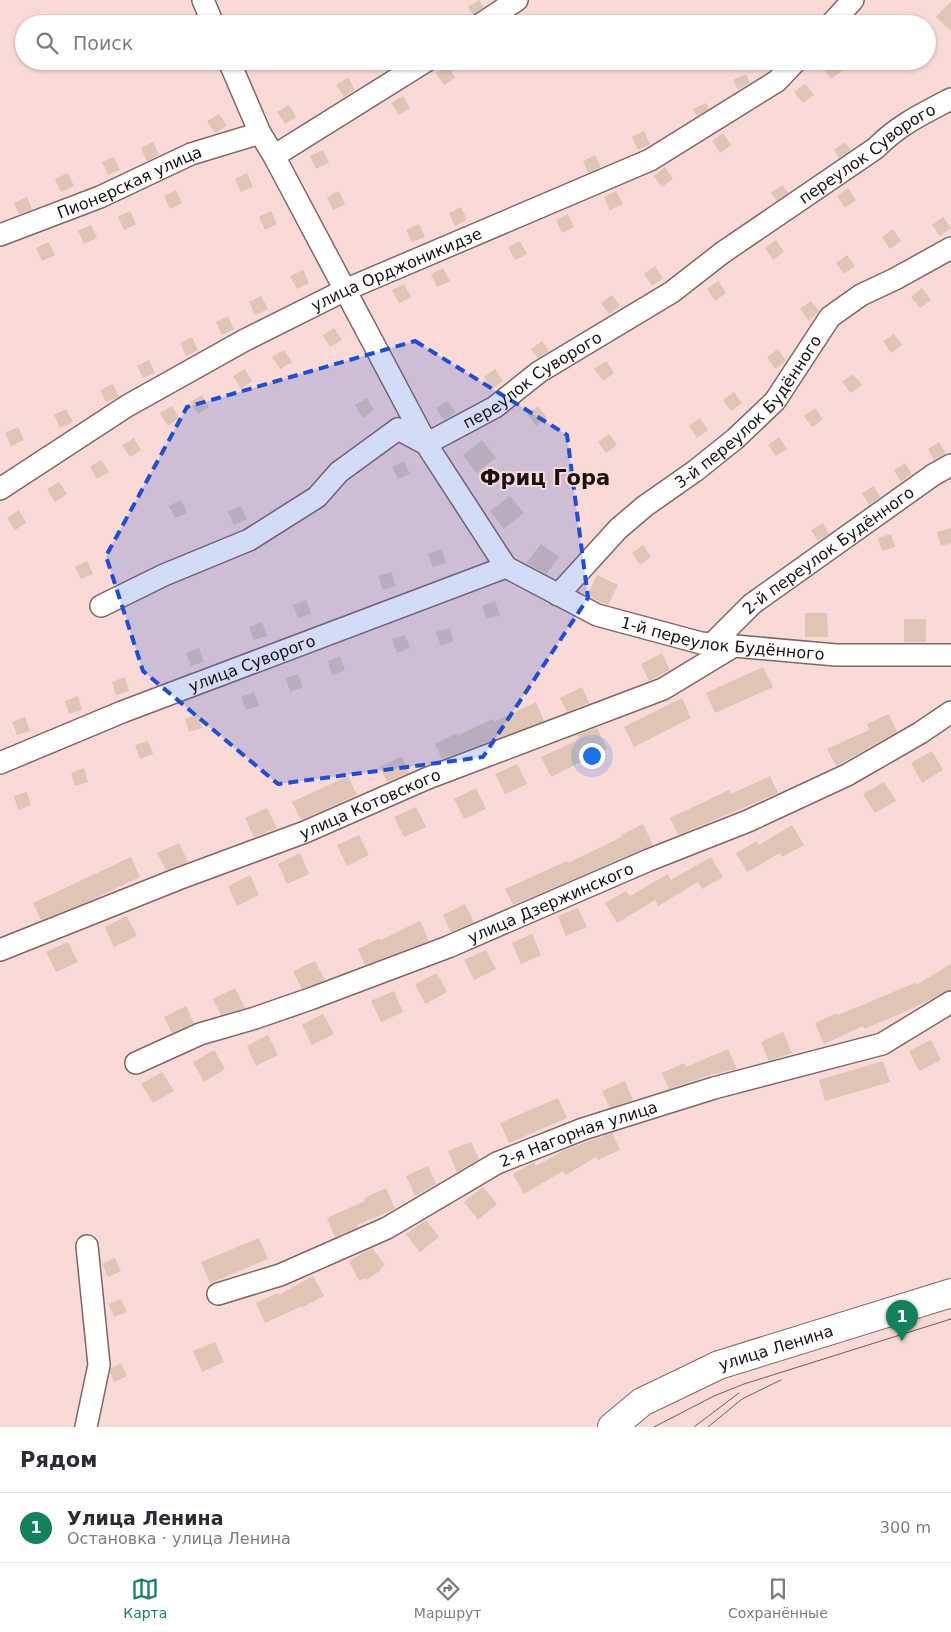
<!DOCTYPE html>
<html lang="ru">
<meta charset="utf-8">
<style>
:root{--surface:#fff;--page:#f7f7f7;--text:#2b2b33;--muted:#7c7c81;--line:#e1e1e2;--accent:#14815d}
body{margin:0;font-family:"DejaVu Sans",sans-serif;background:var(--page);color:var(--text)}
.you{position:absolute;left:591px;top:755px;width:18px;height:18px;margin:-12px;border:4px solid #fff;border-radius:50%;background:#1a73e8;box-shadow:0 0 0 8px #1a73e833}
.badge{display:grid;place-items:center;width:32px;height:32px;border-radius:50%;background:var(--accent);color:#fff;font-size:16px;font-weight:700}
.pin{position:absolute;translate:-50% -41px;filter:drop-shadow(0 1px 2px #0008)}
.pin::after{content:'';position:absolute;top:26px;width:18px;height:15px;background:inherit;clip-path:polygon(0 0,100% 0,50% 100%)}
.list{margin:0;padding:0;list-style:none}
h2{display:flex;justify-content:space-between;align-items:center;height:65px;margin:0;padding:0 20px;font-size:21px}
h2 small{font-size:16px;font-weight:400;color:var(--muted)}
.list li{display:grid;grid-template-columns:32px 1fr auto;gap:15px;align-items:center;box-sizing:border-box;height:70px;padding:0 20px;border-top:1px solid var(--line)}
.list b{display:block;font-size:19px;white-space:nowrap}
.list p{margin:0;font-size:16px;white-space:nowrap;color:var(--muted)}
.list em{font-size:16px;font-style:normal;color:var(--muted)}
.icon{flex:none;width:28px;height:28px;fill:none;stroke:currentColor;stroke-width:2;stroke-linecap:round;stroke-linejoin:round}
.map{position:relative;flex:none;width:951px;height:1427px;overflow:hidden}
.search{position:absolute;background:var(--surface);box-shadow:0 1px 4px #0004;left:15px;right:15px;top:15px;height:55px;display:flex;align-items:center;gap:12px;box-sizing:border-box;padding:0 18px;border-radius:28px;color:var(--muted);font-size:19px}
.sheet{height:135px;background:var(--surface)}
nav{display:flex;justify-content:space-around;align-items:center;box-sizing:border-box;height:70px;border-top:1px solid var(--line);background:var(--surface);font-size:14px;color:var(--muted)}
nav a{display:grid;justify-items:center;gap:2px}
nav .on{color:var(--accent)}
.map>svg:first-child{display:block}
.building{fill:#dec5b6}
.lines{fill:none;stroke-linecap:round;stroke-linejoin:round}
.minor-casing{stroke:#826664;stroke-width:24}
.major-casing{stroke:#826664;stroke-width:30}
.minor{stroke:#fff;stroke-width:21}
.major{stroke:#fff;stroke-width:28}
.tram{stroke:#6f5d5b;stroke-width:1}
.marked{fill:#1d4ed8;fill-opacity:0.2;stroke:#1d4ed8;stroke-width:4;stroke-dasharray:10 6;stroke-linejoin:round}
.labels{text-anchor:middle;stroke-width:4;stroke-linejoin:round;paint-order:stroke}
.street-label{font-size:16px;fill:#1b1110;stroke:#f9dad6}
.district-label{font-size:21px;font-weight:bold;fill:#1b1110;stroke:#f9dad6}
</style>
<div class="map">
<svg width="951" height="1427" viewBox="0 0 951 1427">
<rect width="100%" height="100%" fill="#f9dad6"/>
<!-- building -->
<g class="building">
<polygon points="479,0 484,7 473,15 468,7"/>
<polygon points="951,1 951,31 936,17"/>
<polygon points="832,61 835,61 842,71 831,79 823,68"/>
<polygon points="448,65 455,78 444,85 436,73"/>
<polygon points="746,74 750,83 738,90 733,80"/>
<polygon points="348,77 355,90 344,97 336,85"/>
<polygon points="805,84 814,95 803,103 794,92"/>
<polygon points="403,96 410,108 399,115 391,103"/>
<polygon points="706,103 709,109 697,116 693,109"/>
<polygon points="289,105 296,117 285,124 277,112"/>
<polygon points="219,114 227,126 215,133 207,121"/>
<polygon points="644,131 650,144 638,150 632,137"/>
<polygon points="723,133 731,145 720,153 712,141"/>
<polygon points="153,142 159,155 147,161 141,148"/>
<polygon points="845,142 851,150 839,158 834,150"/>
<polygon points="323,150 329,163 316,169 310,156"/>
<polygon points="595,155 601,167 588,173 583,161"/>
<polygon points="114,157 120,170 108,175 102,162"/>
<polygon points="665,167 673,179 662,187 654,176"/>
<polygon points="68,173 74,186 61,192 55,179"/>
<polygon points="247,173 253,187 241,192 235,179"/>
<polygon points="782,185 788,193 777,201 771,193"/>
<polygon points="848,188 856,200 845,208 837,196"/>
<polygon points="176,190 182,203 170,209 164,196"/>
<polygon points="339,191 345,204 333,210 327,197"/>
<polygon points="616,191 623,204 610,210 604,197"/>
<polygon points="27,197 32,209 19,214 14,203"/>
<polygon points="461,207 467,220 455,226 449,213"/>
<polygon points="130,211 136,224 124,230 118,217"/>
<polygon points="271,211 277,224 265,230 259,217"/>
<polygon points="568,214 574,227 562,233 556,220"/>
<polygon points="943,217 951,228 940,236 932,225"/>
<polygon points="419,224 425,237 412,242 406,230"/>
<polygon points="91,225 97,238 84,244 78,231"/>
<polygon points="893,229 901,241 890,249 882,237"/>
<polygon points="776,240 784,252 773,260 765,248"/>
<polygon points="520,241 527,254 515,260 508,247"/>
<polygon points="49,242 55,255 42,261 36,248"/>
<polygon points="847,255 855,266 844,274 836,263"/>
<polygon points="655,266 663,278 652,286 644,274"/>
<polygon points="443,268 450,281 437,287 431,274"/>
<polygon points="303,270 309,283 297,289 290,276"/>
<polygon points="718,281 726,293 715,301 707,289"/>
<polygon points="404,284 411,297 399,303 392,290"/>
<polygon points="922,288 931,300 920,308 911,297"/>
<polygon points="612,295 620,306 609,314 601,303"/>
<polygon points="261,296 268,309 255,315 249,302"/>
<polygon points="811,301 819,311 809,321 800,309"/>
<polygon points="228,316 234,329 222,335 216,322"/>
<polygon points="334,328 342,340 330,347 323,335"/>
<polygon points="894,334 902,345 891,353 883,341"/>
<polygon points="192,337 198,350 186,356 180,343"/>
<polygon points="542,341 549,351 538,358 531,349"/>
<polygon points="778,349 786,361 775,369 767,357"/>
<polygon points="284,350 292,362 280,369 272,357"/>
<polygon points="149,360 155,373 143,378 137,366"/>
<polygon points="606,361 614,373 603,381 594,369"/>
<polygon points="245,369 252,381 241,389 233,376"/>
<polygon points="495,369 503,381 492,389 484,377"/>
<polygon points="853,374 862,385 851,393 842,382"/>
<polygon points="113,384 119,397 106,402 100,390"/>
<polygon points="734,392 742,403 731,411 723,400"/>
<polygon points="202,395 209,407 198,414 190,402"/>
<polygon points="367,398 374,410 363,418 355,405"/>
<polygon points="447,401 456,412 444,420 436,408"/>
<polygon points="172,406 179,418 168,426 160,413"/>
<polygon points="538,406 547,418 536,426 527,414"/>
<polygon points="815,408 823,419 812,427 804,416"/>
<polygon points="66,409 73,422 60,428 54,415"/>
<polygon points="700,418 708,430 697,438 689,426"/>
<polygon points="18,427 24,440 11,446 5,433"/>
<polygon points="609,434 617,445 606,453 598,442"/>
<polygon points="779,437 787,449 776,456 768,445"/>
<polygon points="134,438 141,450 130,457 122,445"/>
<polygon points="482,440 496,458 476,473 463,455"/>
<polygon points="939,442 946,454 934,460 928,449"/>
<polygon points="101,460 109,472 97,479 90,467"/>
<polygon points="404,461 410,474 398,479 392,467"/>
<polygon points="905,463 912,474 901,482 894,470"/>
<polygon points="59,482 67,494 55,502 47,489"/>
<polygon points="874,486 880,497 869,505 862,493"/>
<polygon points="510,496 524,513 504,529 490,511"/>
<polygon points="181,500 187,513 175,518 169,506"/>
<polygon points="241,506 247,519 234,525 228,512"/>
<polygon points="19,510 26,523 15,530 7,518"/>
<polygon points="823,523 829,534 818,541 811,530"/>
<polygon points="951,528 951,543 941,546 937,532"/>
<polygon points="891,534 895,547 882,551 878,538"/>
<polygon points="541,544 559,557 546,574 526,563"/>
<polygon points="643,545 651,557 640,565 632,553"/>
<polygon points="441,549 446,563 433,567 428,554"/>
<polygon points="87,561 93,574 81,579 75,567"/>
<polygon points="391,572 396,586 383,590 378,576"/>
<polygon points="597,575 618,585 608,605 587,596"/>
<polygon points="306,600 311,614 298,618 293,605"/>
<polygon points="495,601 500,615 487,619 482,606"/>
<polygon points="805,613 827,613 828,637 805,637"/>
<rect x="904" y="619" width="22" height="23"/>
<polygon points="262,622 267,636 254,640 249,627"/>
<polygon points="449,628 454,641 441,646 436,632"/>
<polygon points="405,635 410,648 397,653 392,639"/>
<polygon points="199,648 204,662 191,666 186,653"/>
<polygon points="662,653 670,670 649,681 641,664"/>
<polygon points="340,656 345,670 332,675 328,661"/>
<polygon points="763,667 773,687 715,713 706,693"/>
<polygon points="298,674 303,687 290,692 286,678"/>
<polygon points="125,677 129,691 116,695 112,682"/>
<polygon points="582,687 589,703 567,712 560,698"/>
<polygon points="254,692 259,706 246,710 241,697"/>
<polygon points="78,696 82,710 69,714 65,701"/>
<polygon points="682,698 691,718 634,747 624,727"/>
<polygon points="536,702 544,721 442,759 435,744 457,733 458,735 493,719 494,722"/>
<polygon points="198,714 202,728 189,732 185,719"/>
<polygon points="889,714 897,732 836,766 827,749 869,730 867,724"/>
<polygon points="25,717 30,731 17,735 12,722"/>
<polygon points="597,728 607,749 551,777 541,757 576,741 575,739 579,738 577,735"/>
<polygon points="148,741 153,754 140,759 135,745"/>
<polygon points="932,751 943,770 922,783 911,763"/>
<polygon points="402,756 409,773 387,782 380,767"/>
<polygon points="517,764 527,784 505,794 495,774"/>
<polygon points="84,768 88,782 75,786 71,773"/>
<polygon points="348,776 357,795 301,820 292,802"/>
<polygon points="770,776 778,793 678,835 670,818 729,790 731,794"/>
<polygon points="884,782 896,801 875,813 863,794"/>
<polygon points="476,788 486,809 464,819 454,799"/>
<polygon points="27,792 31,805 18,810 14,796"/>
<polygon points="416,807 426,827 404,837 394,817"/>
<polygon points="267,808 277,828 254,837 245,818"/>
<polygon points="643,824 653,845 513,905 505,889 567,861 568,863 622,837 621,835"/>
<polygon points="792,825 804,845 782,857 780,853 747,872 736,853 757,841 759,845"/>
<polygon points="359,835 369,855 347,866 337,845"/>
<polygon points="179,843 188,862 166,870 157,853"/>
<polygon points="300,853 309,874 287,884 278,864"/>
<polygon points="131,857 140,877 89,901 41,920 33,903"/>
<polygon points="711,857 723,877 702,889 698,882 658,906 655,900 617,923 605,903 626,891 630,896 668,874 671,880"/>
<polygon points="250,875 259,895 237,906 228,886"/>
<polygon points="465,904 474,922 451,932 443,915"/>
<polygon points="578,908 587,927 566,936 558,916"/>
<polygon points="127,916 137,936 114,947 105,927"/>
<polygon points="420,921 429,941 365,965 358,949 380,938 381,940"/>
<polygon points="532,934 541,955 521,964 512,943"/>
<polygon points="68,942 78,962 56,972 46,952"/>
<polygon points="486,950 496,969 474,980 464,960"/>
<polygon points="315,961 325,980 302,989 293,971"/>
<polygon points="951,964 951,990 902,1013 864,1029 863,1026 824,1044 815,1023 837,1013 838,1015 915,983 916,985"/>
<polygon points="437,973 447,992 425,1004 415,984"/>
<polygon points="235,988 245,1008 221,1015 213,999"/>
<polygon points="394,991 403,1012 381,1022 371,1001"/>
<polygon points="186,1006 194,1023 172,1033 164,1017"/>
<polygon points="323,1014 334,1034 312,1045 302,1025"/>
<polygon points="783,1032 792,1053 769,1061 761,1042"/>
<polygon points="268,1035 278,1055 256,1066 247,1046"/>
<polygon points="931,1040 941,1060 919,1071 909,1051"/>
<polygon points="728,1049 737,1069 713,1074 669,1089 662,1073 684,1063 686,1067"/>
<polygon points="214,1050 225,1069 204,1082 193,1062"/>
<polygon points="883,1061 890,1082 825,1101 819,1080"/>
<polygon points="162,1072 174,1091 153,1103 141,1084"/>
<polygon points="625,1081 633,1100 610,1108 602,1091"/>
<polygon points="558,1098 567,1118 509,1143 500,1123"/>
<polygon points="612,1133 620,1150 598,1160 596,1157 566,1175 563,1171 524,1194 513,1174 534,1162 536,1166 565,1150"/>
<polygon points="471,1142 479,1159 457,1172 448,1151"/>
<polygon points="428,1166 436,1184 415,1196 406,1176"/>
<polygon points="483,1187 497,1204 478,1220 464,1202"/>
<polygon points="386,1188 395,1209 357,1225 358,1227 335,1237 327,1218 365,1201 364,1198"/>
<polygon points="426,1220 439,1237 420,1252 406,1234"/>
<polygon points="259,1238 268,1259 210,1283 201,1262"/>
<polygon points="372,1248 385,1265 380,1269 381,1270 366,1280 365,1278 359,1281 349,1261"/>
<polygon points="115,1258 121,1271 108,1277 102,1264"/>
<polygon points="313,1276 324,1296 303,1307 302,1306 265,1323 256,1303 278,1293 279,1295"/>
<polygon points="121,1299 127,1312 114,1317 109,1304"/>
<polygon points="215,1342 224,1362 202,1372 193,1351"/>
<polygon points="121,1363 127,1376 114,1382 110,1372 111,1368"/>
</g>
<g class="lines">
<!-- minor casing -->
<g class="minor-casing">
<g id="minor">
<polyline points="203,0 213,24"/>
<polyline points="481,24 517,0"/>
<polyline points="831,24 853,0"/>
<path id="s1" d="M229,61L260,133L274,156L430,450L506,567L597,615L701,643L836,655H951"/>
<polyline points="274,156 426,61"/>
<path id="s2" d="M0,235L100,197L191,154L260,133"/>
<path id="s3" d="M0,489L127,406L245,340L345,290L650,160L777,81L796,61"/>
<path id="s4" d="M558,595L618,529L645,506L695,471L735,439L775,401L830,317L861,295L895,279L951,248"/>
<path id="s5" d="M101,606L164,575L249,540L317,497L339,472L398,429L426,444L495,407L539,372L672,292L722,253L876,148C897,126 924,113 951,99"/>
<path id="s6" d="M712,644L752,604L933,475L951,465"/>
<path id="s7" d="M0,763L122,712L506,567"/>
<path id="s8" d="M0,950L178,879L305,832L428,778L663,689L734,646"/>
<path id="s9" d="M136,1063L200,1034L255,1018L310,999L448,947L649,860L748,821L847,775L920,733L951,712"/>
<path id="s10" d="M218,1294L280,1275L387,1228L497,1163L583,1129L714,1088L882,1044L951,1002"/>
<polyline points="86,1427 99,1365 87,1246"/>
</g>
</g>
<!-- major casing -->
<g class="major-casing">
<g id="major">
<path id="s11" d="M612,1427L642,1402L719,1365L951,1293"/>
</g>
</g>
<!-- minor -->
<use href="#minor" class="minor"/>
<!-- major -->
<use href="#major" class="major"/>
<!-- tram -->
<g class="tram">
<polyline points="654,1427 714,1396 744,1384 951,1319"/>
<polyline points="694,1427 739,1393"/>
<polyline points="708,1427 742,1399 781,1380"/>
</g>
</g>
<!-- marked area -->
<path class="marked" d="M415,341L567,435L588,598L483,757L278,784L143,671L106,556L187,407Z"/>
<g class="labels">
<!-- street labels -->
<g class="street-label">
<text dy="6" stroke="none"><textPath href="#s5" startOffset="910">переулок Суворого</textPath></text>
<text dy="6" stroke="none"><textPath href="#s2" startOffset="140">Пионерская улица</textPath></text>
<text dy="6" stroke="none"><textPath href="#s3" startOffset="454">улица Орджоникидзе</textPath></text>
<text dy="6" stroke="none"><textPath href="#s5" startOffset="505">переулок Суворого</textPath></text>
<text dy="6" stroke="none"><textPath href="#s4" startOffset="266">3-й переулок Будённого</textPath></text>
<text dy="6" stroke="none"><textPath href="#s6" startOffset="150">2-й переулок Будённого</textPath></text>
<text dy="6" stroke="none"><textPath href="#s1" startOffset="809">1-й переулок Будённого</textPath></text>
<text dy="6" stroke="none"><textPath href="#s7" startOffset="271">улица Суворого</textPath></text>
<text dy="6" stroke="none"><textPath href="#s8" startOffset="398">улица Котовского</textPath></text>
<text dy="6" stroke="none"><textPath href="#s9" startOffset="445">улица Дзержинского</textPath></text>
<text dy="6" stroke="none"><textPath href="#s10" startOffset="396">2-я Нагорная улица</textPath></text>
<text dy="6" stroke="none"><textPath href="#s11" startOffset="184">улица Ленина</textPath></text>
</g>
<!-- district labels -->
<g class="district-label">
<text x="545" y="485">Фриц Гора</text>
</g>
</g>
</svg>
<div class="you"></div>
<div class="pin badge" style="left:902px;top:1341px">1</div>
<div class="search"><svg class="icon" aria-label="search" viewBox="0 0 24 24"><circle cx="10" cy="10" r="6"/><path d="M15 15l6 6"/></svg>Поиск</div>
</div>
<section class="sheet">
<h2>Рядом<small></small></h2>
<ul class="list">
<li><span class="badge">1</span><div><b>Улица Ленина</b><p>Остановка · улица Ленина</p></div><em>300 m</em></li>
</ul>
</section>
<nav>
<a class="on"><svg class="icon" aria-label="map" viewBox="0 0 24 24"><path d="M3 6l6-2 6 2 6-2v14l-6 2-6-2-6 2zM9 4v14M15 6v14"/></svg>Карта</a>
<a><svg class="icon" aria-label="directions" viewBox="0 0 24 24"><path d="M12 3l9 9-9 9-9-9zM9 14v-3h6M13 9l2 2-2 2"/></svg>Маршрут</a>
<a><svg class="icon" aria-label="saved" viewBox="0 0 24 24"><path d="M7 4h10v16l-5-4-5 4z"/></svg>Сохранённые</a>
</nav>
